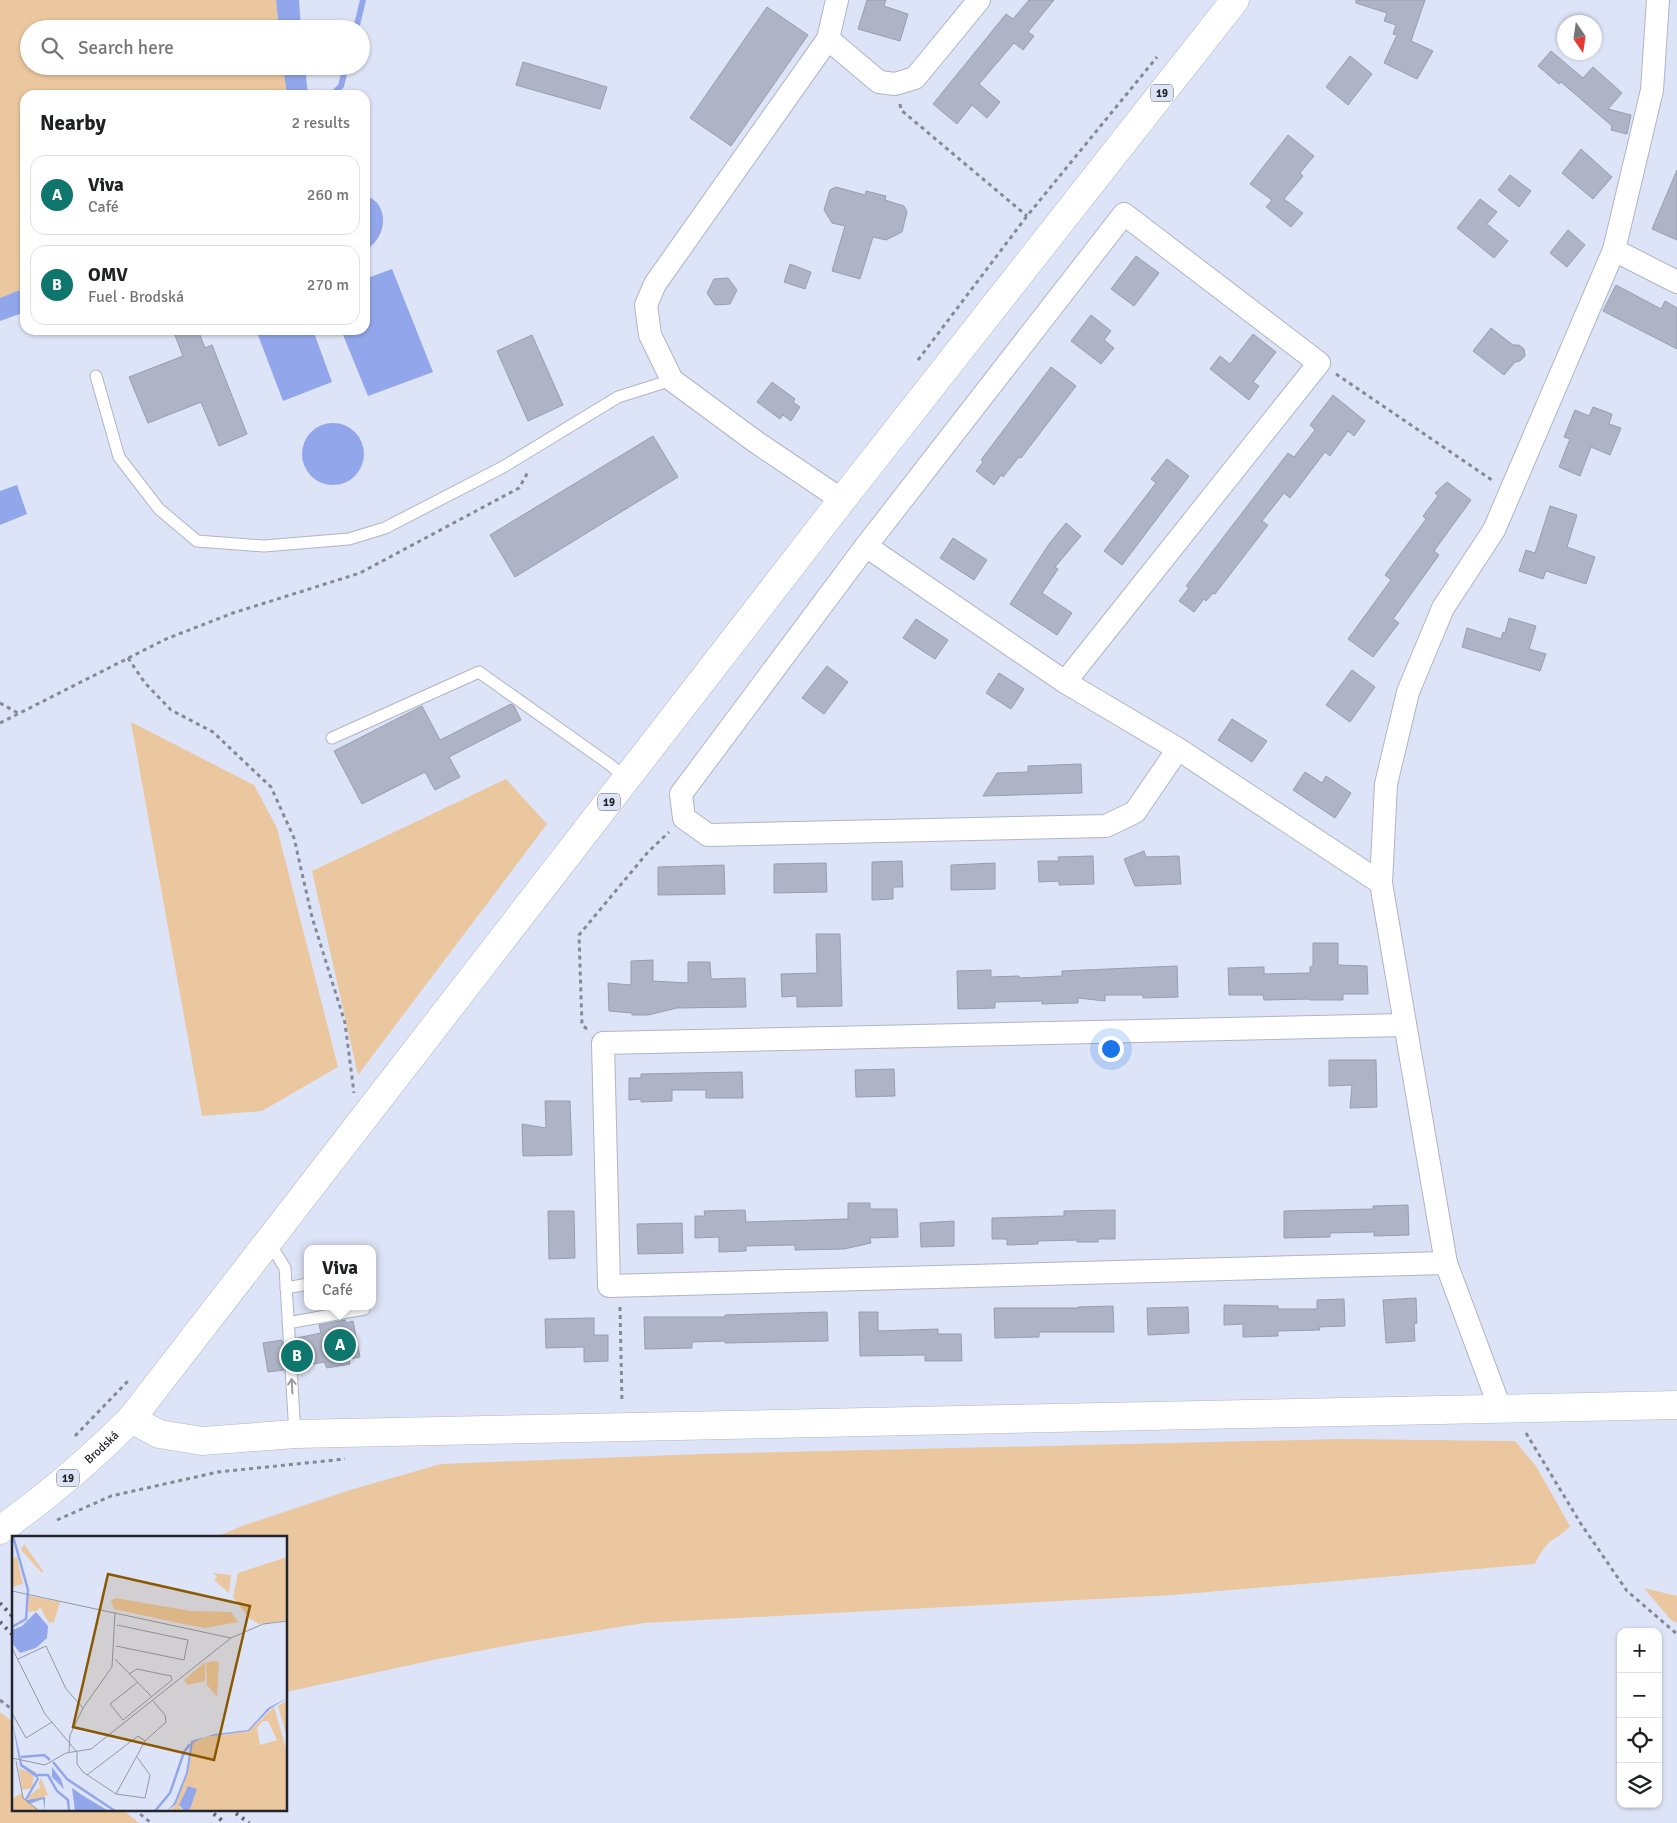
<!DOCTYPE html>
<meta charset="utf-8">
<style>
:root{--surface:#fff;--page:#f6f6f6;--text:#202124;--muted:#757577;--line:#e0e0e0;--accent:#0f766e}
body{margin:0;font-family:Signika,sans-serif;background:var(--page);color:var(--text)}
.controls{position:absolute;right:15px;bottom:15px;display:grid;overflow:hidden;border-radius:10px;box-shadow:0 1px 4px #0004}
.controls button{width:45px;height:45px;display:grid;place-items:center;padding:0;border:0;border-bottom:1px solid var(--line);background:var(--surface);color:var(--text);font:25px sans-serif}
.compass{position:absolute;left:1557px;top:15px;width:45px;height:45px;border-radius:50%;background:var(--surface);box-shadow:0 1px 4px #0004;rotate:167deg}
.you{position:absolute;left:1110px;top:1048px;width:18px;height:18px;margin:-12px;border:4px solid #fff;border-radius:50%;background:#1a73e8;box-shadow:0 0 0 8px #1a73e833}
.badge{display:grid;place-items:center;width:32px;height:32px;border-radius:50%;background:var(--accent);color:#fff;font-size:16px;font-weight:700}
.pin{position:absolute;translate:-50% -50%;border:2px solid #fff;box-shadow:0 1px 5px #0006}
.popup{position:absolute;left:304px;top:1245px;width:72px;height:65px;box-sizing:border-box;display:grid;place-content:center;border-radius:10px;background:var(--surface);filter:drop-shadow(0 1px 4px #0005);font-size:16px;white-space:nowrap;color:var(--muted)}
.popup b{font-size:19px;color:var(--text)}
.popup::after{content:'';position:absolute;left:50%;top:100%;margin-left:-10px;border:10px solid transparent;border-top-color:var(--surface)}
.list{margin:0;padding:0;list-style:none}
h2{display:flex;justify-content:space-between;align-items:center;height:65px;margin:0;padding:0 20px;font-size:21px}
h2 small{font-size:16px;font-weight:400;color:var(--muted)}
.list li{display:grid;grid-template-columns:32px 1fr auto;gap:15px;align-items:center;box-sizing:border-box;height:80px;margin:0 10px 10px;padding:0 10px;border:1px solid var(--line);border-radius:15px}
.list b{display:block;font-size:19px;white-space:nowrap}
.list p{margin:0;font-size:16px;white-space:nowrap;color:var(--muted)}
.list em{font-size:16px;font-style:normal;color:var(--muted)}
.icon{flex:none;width:28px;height:28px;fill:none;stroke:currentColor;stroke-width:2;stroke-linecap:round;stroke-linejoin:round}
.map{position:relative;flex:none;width:1677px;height:1823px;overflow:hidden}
.search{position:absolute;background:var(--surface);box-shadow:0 1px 4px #0004;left:20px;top:20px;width:350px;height:55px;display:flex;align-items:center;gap:12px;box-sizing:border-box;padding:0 18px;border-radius:28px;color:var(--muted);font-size:19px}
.panel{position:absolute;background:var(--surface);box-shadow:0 1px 4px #0004;left:20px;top:90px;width:350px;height:245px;border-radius:15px}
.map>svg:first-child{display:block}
.green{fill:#ebc79f}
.water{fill:#92a6eb}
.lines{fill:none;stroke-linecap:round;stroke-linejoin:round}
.stream{stroke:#92a6eb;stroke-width:6}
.building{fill:#aeb4c6;stroke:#989daf}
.service-casing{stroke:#afb5c7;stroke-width:13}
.minor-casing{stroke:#afb5c7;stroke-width:24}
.tertiary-casing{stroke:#afb5c7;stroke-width:29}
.primary-casing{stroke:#afb5c7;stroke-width:29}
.path{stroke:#858996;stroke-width:3;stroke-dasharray:4 4;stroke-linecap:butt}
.service{stroke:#fff;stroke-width:11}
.minor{stroke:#fff;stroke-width:22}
.tertiary{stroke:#fff;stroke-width:28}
.primary{stroke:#fff;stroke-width:28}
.rail{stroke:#5e616c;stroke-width:4;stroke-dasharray:2.5 5;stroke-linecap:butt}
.oneway{stroke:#9c9da0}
.labels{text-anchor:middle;stroke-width:4.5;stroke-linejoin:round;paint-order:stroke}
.shield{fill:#dee4f7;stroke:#5b5e69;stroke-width:1}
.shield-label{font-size:11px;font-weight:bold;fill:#23252c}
.street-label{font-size:12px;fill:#23252c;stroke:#dee4f7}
.inset-river{fill:none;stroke:#92a6eb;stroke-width:2.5}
.inset-road{fill:none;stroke:#9398a6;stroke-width:1}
.view{fill:#8b5802;fill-opacity:0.15;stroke:#8b5802;stroke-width:2.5}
.inset-edge{fill:none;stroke:#23252c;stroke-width:2.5}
</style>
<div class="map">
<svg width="1677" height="1823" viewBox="0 0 1677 1823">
<rect width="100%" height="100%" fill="#dee4f7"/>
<!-- green -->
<g class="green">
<polygon points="0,0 276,0 279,29 29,29 29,66 283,66 287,95 25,95 25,288 0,298"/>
<polygon points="131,722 254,785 277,828 338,1067 262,1111 202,1116"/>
<polygon points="506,779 547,824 358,1075 312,871"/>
<path d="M1341,1439L1515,1441L1536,1466L1570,1526C1564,1533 1558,1536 1551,1541C1543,1548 1539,1555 1535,1564L1173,1595L644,1623L526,1642L438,1659L286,1692V1537H216L242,1526L350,1490L441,1464L702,1454Z"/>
<polygon points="1644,1588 1677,1596 1677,1623 1671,1620"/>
<polygon points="0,1712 14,1723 14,1809 122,1809 139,1823 0,1823"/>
</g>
<!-- water -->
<g class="water">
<polygon points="276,0 299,0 301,29 279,29"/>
<polygon points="283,66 305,66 308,95 287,95"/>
<path d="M365,194C369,197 375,200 378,204C389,220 381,242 365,250Z"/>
<polygon points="392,269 433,372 368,396 341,330 365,330 365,279"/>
<polygon points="25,288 25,312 0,321 0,298"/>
<polygon points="256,330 313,330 332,382 283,401"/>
<circle cx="333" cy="454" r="31"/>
<polygon points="17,485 27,514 0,525 0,491"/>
</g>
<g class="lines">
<!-- stream -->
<g class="stream">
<polyline points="356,29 363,0"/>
<polyline points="332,95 341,86 346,66"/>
</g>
</g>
<!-- building -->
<g class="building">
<polygon points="867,0 886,0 884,6 908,14 900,41 858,29"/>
<polygon points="1029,0 1054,0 1028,32 1034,36 1023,50 1014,43 979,84 1000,102 987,118 972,105 957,124 933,104 1006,14 1013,19"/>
<polygon points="1356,0 1425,0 1411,41 1433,51 1417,79 1384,63 1397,35 1393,34 1396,25 1384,21 1387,13 1356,3"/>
<polygon points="767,7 808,35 731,146 690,118"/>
<polygon points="1551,51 1583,78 1593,67 1622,93 1608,109 1631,115 1627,134 1611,130 1612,126 1561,82 1559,84 1538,66"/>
<polygon points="1350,56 1372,74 1348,105 1326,87"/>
<polygon points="523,62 607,87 600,109 516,85"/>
<polygon points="1288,135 1314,156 1300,173 1303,176 1284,199 1303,213 1291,227 1266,207 1272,200 1250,184"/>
<polygon points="1581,149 1612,177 1593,199 1562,173"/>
<polygon points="1677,170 1677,240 1652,229"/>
<polygon points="1510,175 1531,191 1519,207 1498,190"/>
<polygon points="836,187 865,195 866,191 886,196 885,200 904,206 907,212 902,232 886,240 873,237 860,279 832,271 845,226 832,223 824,210 830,190"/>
<polygon points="1480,199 1497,212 1487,224 1508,241 1494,258 1457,228"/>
<polygon points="1568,230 1585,245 1567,267 1550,253"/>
<polygon points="1136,256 1159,273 1134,306 1111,289"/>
<polygon points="790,264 811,272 805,289 784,282"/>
<polygon points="728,278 737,290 730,304 715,305 707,293 714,279"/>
<polygon points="1616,285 1661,309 1665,301 1677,308 1677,349 1603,311"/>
<polygon points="1091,315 1111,331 1104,340 1114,348 1101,364 1071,341"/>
<polygon points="1491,328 1513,345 1519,345 1524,349 1525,356 1520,361 1515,362 1504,375 1473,351"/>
<polygon points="173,330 198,330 205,348 212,345 247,434 219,446 201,402 148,423 129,377 183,356"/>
<polygon points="1253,334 1276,352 1253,382 1259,386 1249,400 1210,369 1220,356 1230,364"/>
<polygon points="532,335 563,405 528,421 497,351"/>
<polygon points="1051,367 1076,386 1021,458 1019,457 1003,477 1001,475 994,485 976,471 983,462 981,460"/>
<polygon points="772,382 795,399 793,402 800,407 791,421 783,415 780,419 757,402"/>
<polygon points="1333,395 1365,421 1354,436 1348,431 1330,456 1325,452 1290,498 1284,493 1262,521 1268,525 1215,594 1213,593 1206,601 1204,599 1194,612 1179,601 1189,588 1186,586 1288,453 1294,457 1315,430 1310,425"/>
<polygon points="1593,407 1612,414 1609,424 1621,428 1610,455 1591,447 1580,476 1559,467 1570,439 1564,437 1575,410 1589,416"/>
<polygon points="653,436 678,477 515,577 490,535"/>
<polygon points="1167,459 1189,476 1122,565 1104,551 1156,483 1151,479"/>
<polygon points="1447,482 1471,500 1434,551 1439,555 1393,619 1399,623 1373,657 1348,639 1391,580 1385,575 1426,519 1423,516 1438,496 1435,493"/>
<polygon points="1550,506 1577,515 1567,547 1595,557 1586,584 1546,571 1543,579 1519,571 1526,550 1535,553"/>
<polygon points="1066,523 1081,536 1055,567 1058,569 1042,593 1072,613 1057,635 1010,604 1049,544"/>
<polygon points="953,538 987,560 974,580 940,558"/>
<polygon points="1509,618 1536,626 1529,649 1546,654 1540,671 1462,647 1467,628 1501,639 1503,632 1505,633"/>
<polygon points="916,619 948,640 935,659 903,638"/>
<polygon points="827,666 848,682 824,714 802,698"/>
<polygon points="1352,670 1375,687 1350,722 1326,705"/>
<polygon points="999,673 1024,689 1011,709 986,693"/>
<polygon points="511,704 514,706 521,720 449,757 460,777 435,790 425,772 362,804 334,751 422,706 440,740"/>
<polygon points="1232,719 1267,741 1252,762 1218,740"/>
<polygon points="1081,764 1082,793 983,796 997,773 1028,772 1028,766"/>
<polygon points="1305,772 1322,783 1326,776 1351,793 1335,818 1293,790"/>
<polygon points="1144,851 1146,857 1179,856 1181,884 1135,886 1124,859"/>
<polygon points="1093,856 1094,884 1059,885 1059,881 1039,882 1038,861 1059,861 1058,857"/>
<polygon points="902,861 903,887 893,887 893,899 872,900 872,862"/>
<polygon points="826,863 827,892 774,893 774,864"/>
<polygon points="995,863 995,889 951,890 951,865"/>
<polygon points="724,865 725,894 658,895 658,867"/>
<polygon points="816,934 840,934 842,1006 797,1007 797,996 782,997 781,974 817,973"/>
<polygon points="1313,943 1338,943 1338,965 1367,966 1368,994 1343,994 1343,1000 1310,1000 1310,999 1264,1000 1263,995 1229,995 1228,968 1264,967 1264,974 1310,973 1310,967 1313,966"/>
<polygon points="653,960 653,981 688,983 688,962 710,962 711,979 745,978 746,1007 677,1008 648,1015 632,1015 632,1013 609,1011 608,983 631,985 631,961"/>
<polygon points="1177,966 1178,997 1143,998 1143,995 1105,995 1105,1001 1078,998 1078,1003 1042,1004 1042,1001 995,1002 995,1008 958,1009 957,971 991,970 991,977 1019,976 1019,978 1062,976 1062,971"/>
<polygon points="1329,1060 1376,1060 1377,1107 1350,1108 1352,1085 1329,1086"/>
<polygon points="894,1069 895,1096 856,1097 855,1070"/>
<polygon points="742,1072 743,1098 706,1098 706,1090 672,1090 672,1101 641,1102 641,1099 629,1100 629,1078 641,1078 641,1074"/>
<polygon points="545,1101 570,1101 572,1155 523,1156 522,1124 546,1128"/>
<polygon points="848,1203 870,1203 870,1209 897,1209 898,1237 870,1238 871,1243 844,1249 795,1250 795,1245 746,1246 746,1251 719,1252 719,1237 695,1238 695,1216 705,1216 704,1211 745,1210 746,1222 848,1219"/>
<polygon points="1408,1205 1409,1235 1374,1236 1374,1232 1330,1233 1330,1237 1284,1238 1284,1211 1373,1209 1373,1206"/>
<polygon points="1115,1210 1115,1239 1098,1239 1098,1242 1077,1242 1077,1240 1038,1241 1038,1244 1007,1245 1007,1239 992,1239 992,1218 1064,1216 1064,1211"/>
<polygon points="548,1211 574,1211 575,1258 549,1259"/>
<polygon points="954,1221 954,1246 921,1247 920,1223"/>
<polygon points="682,1223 683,1253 638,1254 637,1224"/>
<polygon points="1416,1298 1417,1323 1414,1324 1415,1341 1386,1343 1383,1300"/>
<polygon points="1344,1299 1345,1326 1319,1327 1320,1330 1278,1331 1278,1336 1243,1337 1243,1324 1224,1325 1224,1305 1278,1306 1278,1309 1317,1309 1317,1300"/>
<polygon points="1113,1306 1114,1332 1039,1332 1039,1337 995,1338 994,1308 1078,1308 1078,1307"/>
<polygon points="1188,1307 1189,1333 1148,1335 1147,1308"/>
<polygon points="827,1312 828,1341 725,1343 725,1341 692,1342 692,1348 645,1349 644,1317 725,1317 725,1315"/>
<polygon points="859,1312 878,1312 878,1331 938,1329 938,1334 961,1334 962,1361 925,1361 925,1355 860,1356"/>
<polygon points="594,1318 594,1335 608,1335 608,1361 584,1362 584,1347 546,1348 545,1319"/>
<polygon points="345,1320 346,1323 353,1321 360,1357 349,1359 350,1364 327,1368 324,1362 298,1367 297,1338 321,1333 319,1325"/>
<polygon points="282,1340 284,1370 268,1372 263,1343"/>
</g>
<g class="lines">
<!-- service casing -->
<g class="service-casing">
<g id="service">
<polyline points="96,376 119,457 159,509 197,541 264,546 349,539 385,528 503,467 618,397 672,380"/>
<polyline points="332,738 479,672 609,764 627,779"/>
<polyline points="269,1242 285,1268 295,1434"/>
<polyline points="286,1288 308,1284"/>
<polyline points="288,1323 364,1309 364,1306"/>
</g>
</g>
<!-- minor casing -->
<g class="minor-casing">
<g id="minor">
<polyline points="837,0 828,39 655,284 646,305 650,335 672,380 756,442 842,500"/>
<polyline points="828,39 879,82 895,84 915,78 979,0"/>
<polyline points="1614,250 1677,282"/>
<polyline points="866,546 1065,682 1178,749 1381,883"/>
<polyline points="1065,682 1319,363 1124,214 866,546 681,794 684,818 708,835 1106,826 1135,812 1178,749"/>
<polyline points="1405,1025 603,1043 609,1286 1446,1263"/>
<polyline points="1500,1408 1446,1263 1381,883 1386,784 1408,692 1443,608 1494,530 1614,250 1652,90 1658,0"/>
</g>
</g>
<!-- tertiary casing -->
<g class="tertiary-casing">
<polyline id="tertiary" points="131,1419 159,1434 202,1441 295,1434 1677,1405"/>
</g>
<!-- primary casing -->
<g class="primary-casing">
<g id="primary">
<path id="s1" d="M0,1530C47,1497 90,1460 131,1419L842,500L1235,0"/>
</g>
</g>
<!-- path -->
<g class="path">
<polyline points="900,104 901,110 1027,216"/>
<polyline points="918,360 1027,216 1157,57"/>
<polyline points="1336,374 1492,480"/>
<polyline points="128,658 145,683 171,710 213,732 271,787 294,838 312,917 345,1023 354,1093"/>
<polyline points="0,703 18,713"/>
<polyline points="0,723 166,639 233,613 360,573 519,488 528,472"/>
<polyline points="587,1029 582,1025 579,935 648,852 669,832"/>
<polyline points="620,1307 622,1403"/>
<polyline points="1526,1433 1581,1524 1627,1591 1677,1634"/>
<polyline points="75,1436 128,1381"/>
<polyline points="57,1520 111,1496 218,1472 345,1459"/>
<polyline points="0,1700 14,1711"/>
<polyline points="134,1809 151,1823"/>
</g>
<!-- service -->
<use href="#service" class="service"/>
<!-- minor -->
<use href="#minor" class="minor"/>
<!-- tertiary -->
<use href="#tertiary" class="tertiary"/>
<!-- primary -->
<use href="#primary" class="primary"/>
<!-- rail -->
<g class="rail">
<polyline points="0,1603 14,1618"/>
<polyline points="0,1622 14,1636"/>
<polyline points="208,1809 225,1823"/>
<polyline points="230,1809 249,1823"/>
</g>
</g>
<!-- one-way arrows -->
<defs><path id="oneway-shaft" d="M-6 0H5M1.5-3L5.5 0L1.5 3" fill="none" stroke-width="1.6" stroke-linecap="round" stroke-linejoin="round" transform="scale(1.25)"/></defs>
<use class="oneway" href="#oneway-shaft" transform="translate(292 1386) rotate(-93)"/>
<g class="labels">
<!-- shield labels -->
<g class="shield">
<rect x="1151" y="84.5" width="22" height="17" rx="4"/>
<rect x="598" y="793.5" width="22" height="17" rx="4"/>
<rect x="57" y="1469.5" width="22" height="17" rx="4"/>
</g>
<g class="shield-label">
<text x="1162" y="97">19</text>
<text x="609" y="806">19</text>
<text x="68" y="1482">19</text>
</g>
<!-- street labels -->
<g class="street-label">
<text dy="4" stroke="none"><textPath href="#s1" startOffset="131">Brodská</textPath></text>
</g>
</g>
<!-- overview -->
<g transform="translate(12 1536)">
<rect width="275" height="275" fill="#dee4f7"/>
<path d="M12,8L31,35L30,37L9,14ZM5,21L11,48L0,51V22ZM275,21V84L247,88L237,82L221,61L226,37ZM201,37L219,39L217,57L202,44L205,41ZM17,60L48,66L42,86L37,87L28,71L25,75L16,76ZM103,62L179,75L219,76L226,86L193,92L171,88L102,73L99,65ZM202,125L207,126L205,161L195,149L194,127ZM193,126V145L175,149L172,144ZM275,164V201L266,170ZM262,171L275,216V275H176L184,253L176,250L167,271L173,275H158L164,268L176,237L181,207L194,201L237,195ZM251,185H256L265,204L248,209L245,192ZM7,232L22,239L20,252L10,254ZM29,242L36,259L18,266L16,261L29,250L26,248ZM10,257L12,262L28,275H0V263Z" fill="#ebc79f" fill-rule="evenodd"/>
<path d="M24,76L36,90L35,102L24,112L8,117L0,107V94L10,90ZM275,162L258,173L237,195L193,201L181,207L176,237L164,268L155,275L162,267L174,237L179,205L203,198L236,194L256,172ZM0,184L10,228L24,237L27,243L15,264L33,261V275L31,263L17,268L13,263L25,242L8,230ZM40,231L49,243L52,253L40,241ZM176,250L185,253L178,273L173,275L167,269ZM60,252L70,259L95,274L63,275Z" fill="#92a6eb"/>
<path class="inset-river" d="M0,91L14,83L16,54L1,0M9,221L32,219L38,224M41,226L55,243L103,275M25,239H36L45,255L56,264L57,275M143,275L158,257L172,216L178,208"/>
<path class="inset-road" d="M0,55L219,102M104,110L172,124L176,104L105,89M0,112L33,178L65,216V228L71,236L104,258L133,262L138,239L125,221M6,123L34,110L54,153L71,172M103,123L140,161M117,138L125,133L159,140L160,144L111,184L98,168L126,146M0,177L14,202L40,186M57,216L58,199L71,172L100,131L103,76M0,222L33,229L54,217L79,213L219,102L251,88L275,85M4,225L11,262L27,275M75,239L126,200L133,205M104,258L133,205L154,186L153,179L141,165"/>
<path class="view" d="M96,38L238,70L202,224L61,191Z"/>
<rect width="275" height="275" class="inset-edge"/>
</g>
</svg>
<div class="controls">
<button>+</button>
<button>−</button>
<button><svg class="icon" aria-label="locate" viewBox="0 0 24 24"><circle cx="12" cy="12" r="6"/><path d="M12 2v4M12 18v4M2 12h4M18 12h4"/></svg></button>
<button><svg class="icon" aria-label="layers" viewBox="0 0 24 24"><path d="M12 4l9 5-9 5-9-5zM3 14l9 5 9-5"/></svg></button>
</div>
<svg class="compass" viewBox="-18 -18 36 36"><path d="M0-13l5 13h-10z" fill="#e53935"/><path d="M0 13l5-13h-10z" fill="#757577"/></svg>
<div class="you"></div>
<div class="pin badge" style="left:340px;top:1345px">A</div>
<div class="popup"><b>Viva</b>Café</div>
<div class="pin badge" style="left:297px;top:1356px">B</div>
<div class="search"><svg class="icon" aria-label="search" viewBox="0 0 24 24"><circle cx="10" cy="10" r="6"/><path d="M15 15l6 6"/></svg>Search here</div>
<section class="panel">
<h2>Nearby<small>2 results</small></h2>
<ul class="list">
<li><span class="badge">A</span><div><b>Viva</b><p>Café</p></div><em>260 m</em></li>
<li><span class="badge">B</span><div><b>OMV</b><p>Fuel · Brodská</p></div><em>270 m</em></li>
</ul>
</section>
</div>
